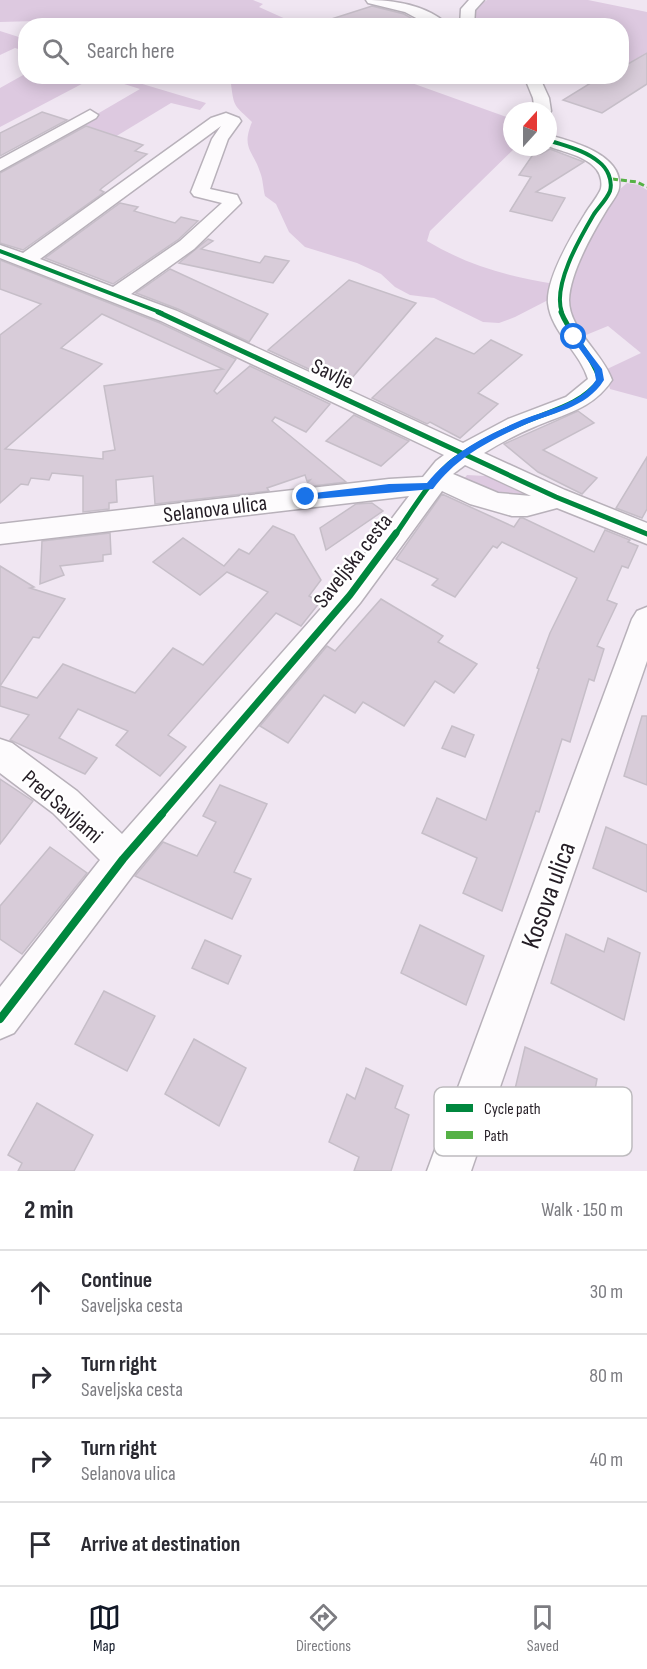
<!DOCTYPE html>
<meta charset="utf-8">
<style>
:root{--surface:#fff;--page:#f2f2f3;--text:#2b2b33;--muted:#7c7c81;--line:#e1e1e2;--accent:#111827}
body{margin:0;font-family:"Sofia Sans Condensed",sans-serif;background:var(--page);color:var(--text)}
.compass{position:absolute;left:503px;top:102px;width:54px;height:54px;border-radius:50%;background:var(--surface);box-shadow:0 3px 15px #0003;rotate:21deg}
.stop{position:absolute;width:18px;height:18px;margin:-14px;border:4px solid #1a73e8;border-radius:50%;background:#fff}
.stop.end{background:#1a73e8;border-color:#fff;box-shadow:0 2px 6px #0008}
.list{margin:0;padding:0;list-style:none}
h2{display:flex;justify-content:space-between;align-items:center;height:78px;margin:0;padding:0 24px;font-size:26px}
h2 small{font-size:20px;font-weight:400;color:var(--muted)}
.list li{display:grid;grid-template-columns:39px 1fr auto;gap:18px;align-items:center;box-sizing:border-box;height:84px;padding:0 24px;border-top:2px solid var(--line)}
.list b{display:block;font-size:22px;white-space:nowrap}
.list p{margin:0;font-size:20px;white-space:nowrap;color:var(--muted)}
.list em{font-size:20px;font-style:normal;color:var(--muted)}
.icon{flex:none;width:33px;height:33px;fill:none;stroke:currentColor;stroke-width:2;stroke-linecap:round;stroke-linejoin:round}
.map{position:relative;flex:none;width:647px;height:1171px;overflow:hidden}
.search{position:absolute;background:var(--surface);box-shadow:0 3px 15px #0003;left:18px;right:18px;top:18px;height:66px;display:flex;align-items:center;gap:15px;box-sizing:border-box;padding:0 21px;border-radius:24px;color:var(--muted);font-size:22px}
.sheet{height:414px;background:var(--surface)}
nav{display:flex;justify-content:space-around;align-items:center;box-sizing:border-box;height:84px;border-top:2px solid var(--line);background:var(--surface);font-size:16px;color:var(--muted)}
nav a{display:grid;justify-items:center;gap:3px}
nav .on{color:var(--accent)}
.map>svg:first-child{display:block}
.green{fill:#ddc9e0}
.building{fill:#d8ccd9;stroke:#c6bec8;stroke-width:1.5;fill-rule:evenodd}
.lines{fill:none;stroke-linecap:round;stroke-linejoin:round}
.minor-casing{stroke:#b8b1ba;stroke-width:3}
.minor{fill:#fdfbfd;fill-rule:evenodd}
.quiet{stroke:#55b145;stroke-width:3;stroke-dasharray:6 3;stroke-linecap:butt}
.cycleway-far3-casing{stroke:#fff;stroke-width:6}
.cycleway-far2-casing{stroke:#fff;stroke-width:8}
.cycleway-far1-casing{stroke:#fff;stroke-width:10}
.cycleway-casing{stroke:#fff;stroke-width:12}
.cycleway-far3{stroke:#00873e;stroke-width:4}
.cycleway-far2{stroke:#00873e;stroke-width:5}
.cycleway-far1{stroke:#00873e;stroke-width:7}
.cycleway{stroke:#00873e;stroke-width:8}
.route{fill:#1a73e8}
.labels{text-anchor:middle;stroke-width:5;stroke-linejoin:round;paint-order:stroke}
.street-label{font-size:22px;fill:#241d25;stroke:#fff}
.near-street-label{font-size:27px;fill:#241d25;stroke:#fff}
.key{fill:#fff;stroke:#bdbbbe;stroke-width:1.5}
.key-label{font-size:16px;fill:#241d25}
</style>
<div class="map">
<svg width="647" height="1171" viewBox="0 0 647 1171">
<rect width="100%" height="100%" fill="#f0e6f2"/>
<!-- green -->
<g class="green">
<polygon points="0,0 253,0 263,4 259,7 299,25 50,26 36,21 0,22"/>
<path d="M487,0H588L647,12V74L622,66V26H555C540,21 522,26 506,25C494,25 483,22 471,20C471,10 479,5 487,0Z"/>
<polygon points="0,31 25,39 25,51 15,48 0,55"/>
<polygon points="25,74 26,76 95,77 0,127 0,88"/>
<polygon points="102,77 119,77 206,103 200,110 171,103 100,146 56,138 140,89"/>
<path d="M221,77H395L512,119V147H516L430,231L427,241C467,265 509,277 555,284L552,298L515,317L499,323L483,322L434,298L410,295L395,287L381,274L357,263L305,247L289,232L276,204L265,196C263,188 263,179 260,172C253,150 241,149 252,122C235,105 234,109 231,84H223Z"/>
<polygon points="627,183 639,185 647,190 647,399 610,389 605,370 641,353 608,326 586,335 573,322 567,312 567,286 609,199"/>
<polygon points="467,475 486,476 528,496 516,500 464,479"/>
</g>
<!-- building -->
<g class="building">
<polygon points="372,6 404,14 425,26 323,26 322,22"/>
<polygon points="647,53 647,84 602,113 563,100 602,76 621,76 621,68"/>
<polygon points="42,112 67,120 0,156 0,133"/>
<polygon points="86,126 143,145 135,151 147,154 102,188 100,190 104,192 99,196 23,250 0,243 0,173"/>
<polygon points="550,149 584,162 536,192 565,198 552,221 510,211 531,177 519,175 534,153 541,154"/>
<polygon points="120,203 138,207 134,211 175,223 181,217 198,221 179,239 113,284 45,258"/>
<polygon points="208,239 213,241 201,249 260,263 265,256 289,261 273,283 179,263"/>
<path d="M0,260L160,323L236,359L214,391L217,394L250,366L330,404L306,432L275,417L272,421L346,482L304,487L310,480L307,481L305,475L267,488L269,491L155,504L153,476L116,480L117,502L109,503V509L83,512V476L52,473L49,480L31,478L28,485L21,484L0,503V335L41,304L0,289ZM102,314L223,369L104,386L115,450L103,452V459L5,449L102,364L61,348Z"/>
<polygon points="170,269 268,314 249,342 178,309 136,293"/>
<polygon points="349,280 416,303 345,386 268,350"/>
<polygon points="436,338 474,354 491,340 522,355 478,393 498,404 460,438 430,422 427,424 372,398"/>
<polygon points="578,411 594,423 543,450 597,478 582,494 538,472 504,444"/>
<polygon points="354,415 409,441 381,466 326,441"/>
<polygon points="647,457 647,509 642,518 616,508"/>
<polygon points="442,494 514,527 520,518 523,518 594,552 605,530 630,540 628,542 638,546 628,568 622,566 607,600 617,604 597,646 604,649 594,681 589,679 570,742 562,739 539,812 536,811 502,911 463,893 477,858 422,833 437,798 486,820 539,669 537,668 550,633 577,578 502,542 497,548 493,546 455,597 432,585 438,579 396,559"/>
<polygon points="372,503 383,511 326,550 320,528 356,504"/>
<polygon points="273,526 294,535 321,580 309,596 320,602 301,626 276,613 168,735 186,747 160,776 116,745 128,731 78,709 59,738 97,758 85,774 10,740 29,715 0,706 0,566 34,587 30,588 65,599 39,638 33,637 0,686 37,698 63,664 135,693 173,648 203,665 268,592 227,572 200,595 153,562 183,538 224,566 239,549 249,554"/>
<polygon points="110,533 111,554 103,555 103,561 60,566 64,575 40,584 42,541"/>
<polygon points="381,599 443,636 438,642 477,664 454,693 435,681 404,726 363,702 355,713 324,695 288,743 260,726 327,646 335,651"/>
<polygon points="642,716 647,716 647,785 624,776"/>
<polygon points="452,726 474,735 465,757 442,748"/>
<polygon points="0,779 33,801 0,844"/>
<polygon points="220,785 267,804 234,872 251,879 232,919 135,876 163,842 197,856 216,822 203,816"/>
<polygon points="606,827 647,845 647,892 593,868"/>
<polygon points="50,847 87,873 22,954 0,939 0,906"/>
<polygon points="420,925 484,956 466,1005 401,973"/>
<polygon points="566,934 604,952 608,938 640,953 624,1020 551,983"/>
<polygon points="205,940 241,956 228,984 192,968"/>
<polygon points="104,991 155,1016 127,1071 75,1044"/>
<polygon points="194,1039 246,1068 219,1126 165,1094"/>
<polygon points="525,1047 597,1079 587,1133 553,1119 551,1129 510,1110"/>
<polygon points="366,1068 403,1086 395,1108 409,1115 391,1171 354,1171 359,1157 329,1142 347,1094 355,1099"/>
<polygon points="37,1103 93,1135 74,1171 18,1171 22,1163 8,1155"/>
</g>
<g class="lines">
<!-- minor casing -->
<g class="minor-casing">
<g id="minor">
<path d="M366,0C394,0 428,5 449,26H431L405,12L368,3Z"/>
<polygon points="469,0 484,0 475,10 474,26 460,26 461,9"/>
<polygon points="524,76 539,76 549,98 551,111 549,114 548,111 535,111 533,98"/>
<polygon points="90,110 98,115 96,118 0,171 0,159"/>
<path d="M226,113L239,118L241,121L228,139L210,189L237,195L241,203L194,249L131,294L177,311L463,443L508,419L566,397L588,379C580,352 551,332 548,303C546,278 572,235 585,214C589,207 596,199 600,191C603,185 601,175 597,170C587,156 563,152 548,146V135C572,141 624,155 619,188C618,195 610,204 606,211C592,234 570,273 569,300C569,330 603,353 612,380C593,409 564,414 534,427C517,434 500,443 484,453L565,490L647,523V544L557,508L527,516H512L470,504L442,491L360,603L136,871L14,1033L0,1039V987L100,860L53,813L0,773V739L12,743L77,791L122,834L340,587L409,496L0,544V524L389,479L423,477L436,461L444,455L161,321L0,258V245L23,253L211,118ZM221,126L212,139L191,192L194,196L222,203L180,241L113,287L40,259ZM465,465L531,496L498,493L453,474Z"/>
<polygon points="647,607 647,661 471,1171 427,1171 632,619 637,611"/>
</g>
</g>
<!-- minor -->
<use href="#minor" class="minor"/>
<!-- quiet -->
<polyline class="quiet" points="612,179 637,182 647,187"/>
<!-- cycleway-far3 casing -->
<g class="cycleway-far3-casing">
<g id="cycleway-far3">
<path d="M548,140C565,146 585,150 599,162C607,168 613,180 610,191C607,199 599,207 594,214C580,238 552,285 562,313"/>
<polyline points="0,251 162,313"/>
</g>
</g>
<!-- cycleway-far2 casing -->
<g class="cycleway-far2-casing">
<g id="cycleway-far2">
<polyline points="158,312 556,497 647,534"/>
<path d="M395,535C412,511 432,476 455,459C476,445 498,433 520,424C549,411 580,406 600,380C592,354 571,337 561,312"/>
</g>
</g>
<!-- cycleway-far1 casing -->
<g class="cycleway-far1-casing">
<polyline id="cycleway-far1" points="160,816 350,595 396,533"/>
</g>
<!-- cycleway casing -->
<g class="cycleway-casing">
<polyline id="cycleway" points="0,1019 123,859 162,814"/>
</g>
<!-- cycleway-far3 -->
<use href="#cycleway-far3" class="cycleway-far3"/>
<!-- cycleway-far2 -->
<use href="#cycleway-far2" class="cycleway-far2"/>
<!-- cycleway-far1 -->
<use href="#cycleway-far1" class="cycleway-far1"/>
<!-- cycleway -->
<use href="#cycleway" class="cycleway"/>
</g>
<!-- route -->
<path class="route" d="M572,336H577L602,369L604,380C586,409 552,412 522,426C487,442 456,458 433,489L303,500V495L306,494L389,484L427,483C450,454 483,437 517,422C544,410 580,405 596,380L594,369L571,337Z"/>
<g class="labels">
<!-- street labels -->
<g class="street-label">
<text transform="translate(333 373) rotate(25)" y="8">Savlje</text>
<text transform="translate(215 508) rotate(-7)" y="8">Selanova ulica</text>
<text transform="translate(352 560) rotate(-52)" y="8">Saveljska cesta</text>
<text transform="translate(63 806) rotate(41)" y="8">Pred Savljami</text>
</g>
<!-- near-street labels -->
<g class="near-street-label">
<text transform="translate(548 895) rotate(-70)" y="9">Kosova ulica</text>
</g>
</g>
<!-- legend -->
<rect x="434" y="1087" width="198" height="69" rx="9" class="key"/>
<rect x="446" y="1104" width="27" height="8" fill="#00873e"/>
<rect x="446" y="1131" width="27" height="8" fill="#55b145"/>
<g class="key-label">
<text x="484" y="1114">Cycle path</text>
<text x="484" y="1141">Path</text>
</g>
</svg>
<svg class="compass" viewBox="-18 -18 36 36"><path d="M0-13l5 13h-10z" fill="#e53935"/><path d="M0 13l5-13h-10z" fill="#7c7c81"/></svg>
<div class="stop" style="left:574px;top:337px"></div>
<div class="stop end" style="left:306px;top:497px"></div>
<div class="search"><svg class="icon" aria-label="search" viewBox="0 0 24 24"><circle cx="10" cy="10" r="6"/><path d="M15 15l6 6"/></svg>Search here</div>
</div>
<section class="sheet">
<h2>2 min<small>Walk · 150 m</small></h2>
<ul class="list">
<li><svg class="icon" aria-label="ahead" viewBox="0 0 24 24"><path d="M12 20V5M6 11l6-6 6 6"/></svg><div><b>Continue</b><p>Saveljska cesta</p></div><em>30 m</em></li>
<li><svg class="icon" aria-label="right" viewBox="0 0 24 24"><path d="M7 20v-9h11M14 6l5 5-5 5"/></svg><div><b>Turn right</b><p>Saveljska cesta</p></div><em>80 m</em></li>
<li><svg class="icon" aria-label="right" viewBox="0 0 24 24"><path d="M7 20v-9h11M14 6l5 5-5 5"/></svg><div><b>Turn right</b><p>Selanova ulica</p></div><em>40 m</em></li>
<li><svg class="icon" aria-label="arrive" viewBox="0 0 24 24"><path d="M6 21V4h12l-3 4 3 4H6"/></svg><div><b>Arrive at destination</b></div></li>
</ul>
</section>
<nav>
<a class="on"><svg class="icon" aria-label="map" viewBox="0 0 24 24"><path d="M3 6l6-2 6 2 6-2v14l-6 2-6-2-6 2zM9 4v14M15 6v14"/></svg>Map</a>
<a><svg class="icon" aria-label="directions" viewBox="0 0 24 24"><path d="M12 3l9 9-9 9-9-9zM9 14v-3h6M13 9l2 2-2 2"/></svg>Directions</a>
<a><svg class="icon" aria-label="saved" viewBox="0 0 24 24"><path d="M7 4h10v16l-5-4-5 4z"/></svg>Saved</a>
</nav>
